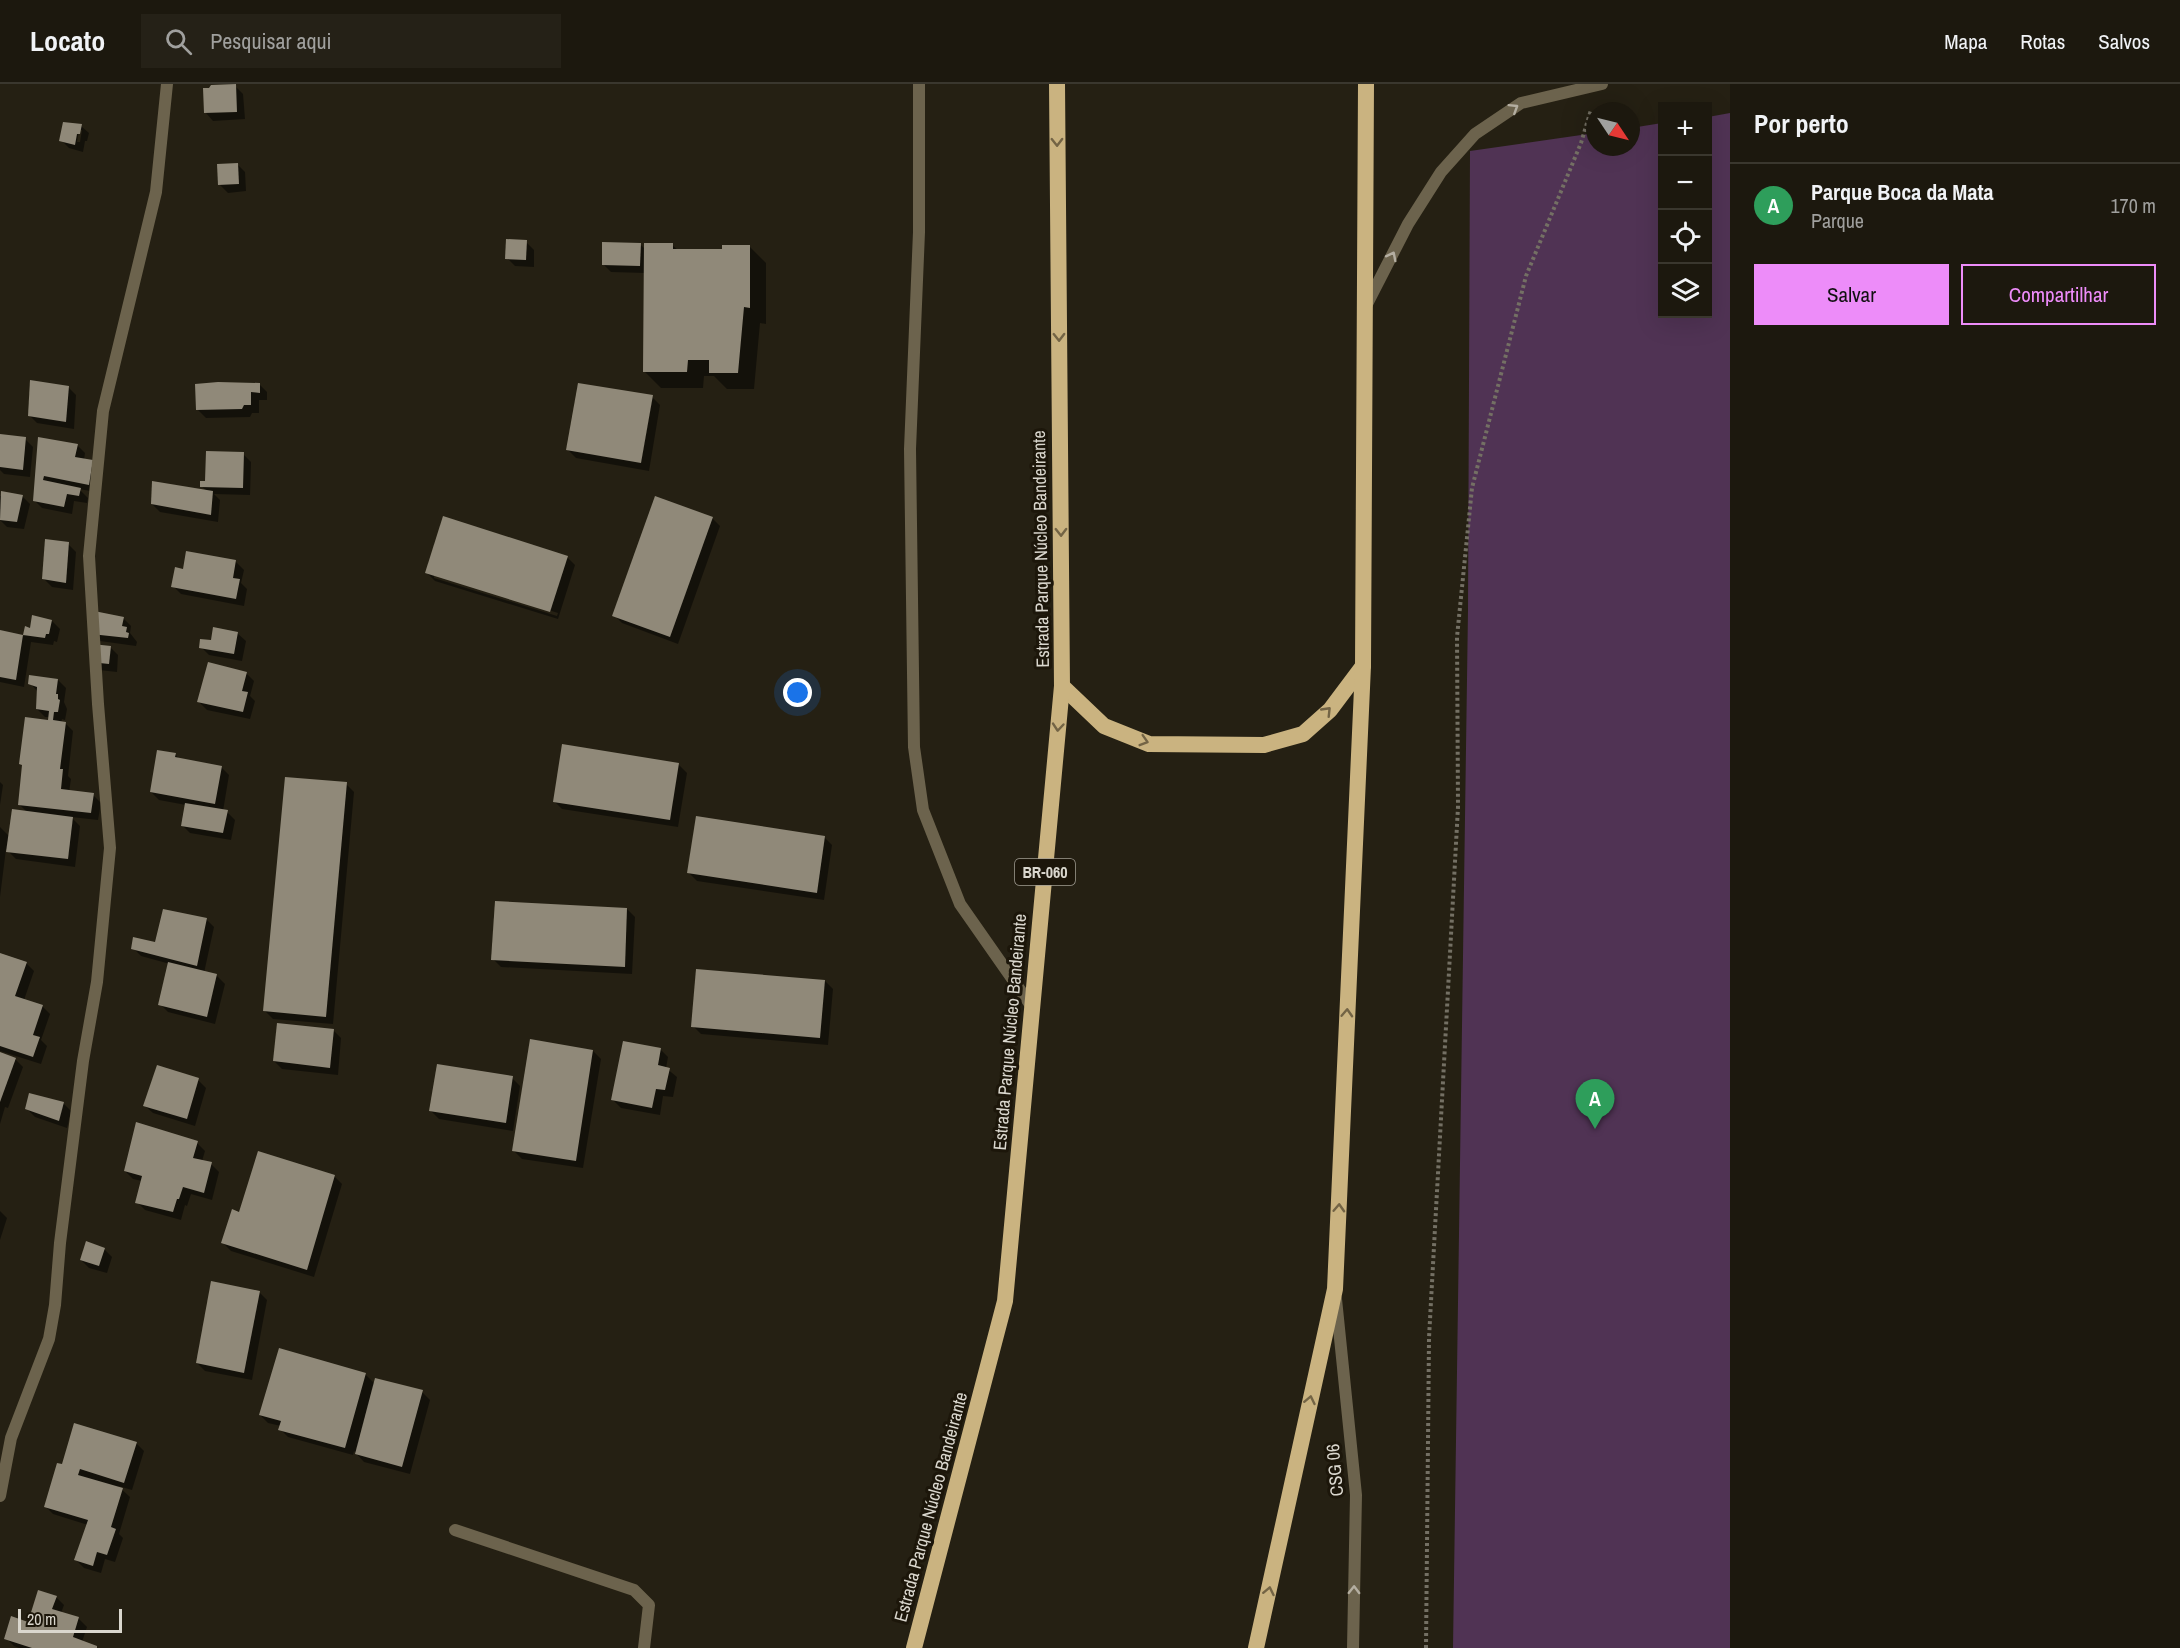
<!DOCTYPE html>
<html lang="pt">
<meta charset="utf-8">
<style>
:root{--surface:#1c180e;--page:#252117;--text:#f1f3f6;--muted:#a0a09e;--line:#3a372e;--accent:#ed8cf9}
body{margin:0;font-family:"Archivo Narrow",sans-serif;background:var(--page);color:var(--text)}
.controls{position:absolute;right:18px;top:18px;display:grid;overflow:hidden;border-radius:0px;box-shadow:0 6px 24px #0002}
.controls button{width:54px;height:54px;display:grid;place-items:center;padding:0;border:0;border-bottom:2px solid var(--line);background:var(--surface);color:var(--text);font:30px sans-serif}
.compass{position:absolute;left:1586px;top:18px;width:54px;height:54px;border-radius:50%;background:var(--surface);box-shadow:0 6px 24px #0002;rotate:125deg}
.scale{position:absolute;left:18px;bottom:15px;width:104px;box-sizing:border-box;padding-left:6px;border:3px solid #dad7ce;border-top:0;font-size:16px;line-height:21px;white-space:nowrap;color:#dad7ce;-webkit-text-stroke:4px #1c160a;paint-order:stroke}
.you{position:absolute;left:798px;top:609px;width:21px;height:21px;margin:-15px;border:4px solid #fff;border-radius:50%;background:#1a73e8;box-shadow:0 0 0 9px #1a73e833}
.badge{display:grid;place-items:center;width:39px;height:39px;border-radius:50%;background:var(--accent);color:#fff;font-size:20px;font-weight:700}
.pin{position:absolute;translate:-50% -50px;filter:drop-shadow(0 2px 3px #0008)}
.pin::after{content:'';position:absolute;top:32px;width:21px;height:18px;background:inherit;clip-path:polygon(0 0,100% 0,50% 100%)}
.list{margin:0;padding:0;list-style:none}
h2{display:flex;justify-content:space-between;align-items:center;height:78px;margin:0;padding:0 24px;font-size:26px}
h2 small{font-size:20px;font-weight:400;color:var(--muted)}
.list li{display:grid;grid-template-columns:39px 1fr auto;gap:18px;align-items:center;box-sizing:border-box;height:84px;padding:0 24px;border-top:2px solid var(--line)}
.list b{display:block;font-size:22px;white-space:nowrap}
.list p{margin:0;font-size:20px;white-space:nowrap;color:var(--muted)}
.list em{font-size:20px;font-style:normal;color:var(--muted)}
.actions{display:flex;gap:12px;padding:18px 24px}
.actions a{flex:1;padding:14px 0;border:2px solid var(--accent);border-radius:0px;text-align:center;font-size:21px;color:var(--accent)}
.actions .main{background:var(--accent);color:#111}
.icon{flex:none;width:33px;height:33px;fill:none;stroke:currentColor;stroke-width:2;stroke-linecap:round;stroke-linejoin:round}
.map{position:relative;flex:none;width:1730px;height:1564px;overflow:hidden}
header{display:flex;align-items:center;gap:36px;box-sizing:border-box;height:84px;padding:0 30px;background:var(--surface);border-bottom:2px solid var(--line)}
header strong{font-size:28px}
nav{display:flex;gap:33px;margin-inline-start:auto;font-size:21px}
.search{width:420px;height:54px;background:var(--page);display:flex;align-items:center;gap:15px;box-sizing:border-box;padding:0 21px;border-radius:0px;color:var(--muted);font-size:22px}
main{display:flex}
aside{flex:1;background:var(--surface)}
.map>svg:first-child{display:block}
.green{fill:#503354}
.shadow{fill:#0007;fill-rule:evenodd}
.building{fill:#908979}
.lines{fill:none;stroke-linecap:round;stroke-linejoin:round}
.path{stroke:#747064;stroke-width:4;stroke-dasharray:3 3;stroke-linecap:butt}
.service{stroke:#6c634d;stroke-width:12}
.minor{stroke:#6c634d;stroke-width:12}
.tertiary{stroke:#6c634d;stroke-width:12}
.trunk{stroke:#cab380;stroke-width:16}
.oneway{stroke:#b4aea1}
.oneway2{stroke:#736445}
.labels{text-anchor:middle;stroke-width:6;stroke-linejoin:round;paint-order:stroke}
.shield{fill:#1c160a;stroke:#a19d93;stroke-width:1.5}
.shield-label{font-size:16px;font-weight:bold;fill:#dad7ce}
.street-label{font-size:18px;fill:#dad7ce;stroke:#1c160a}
</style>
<header>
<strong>Locato</strong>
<div class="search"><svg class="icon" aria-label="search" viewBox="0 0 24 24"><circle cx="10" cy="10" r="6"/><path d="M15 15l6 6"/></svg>Pesquisar aqui</div>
<nav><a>Mapa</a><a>Rotas</a><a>Salvos</a></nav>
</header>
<main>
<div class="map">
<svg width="1730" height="1564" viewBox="0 0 1730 1564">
<rect width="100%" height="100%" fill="#252013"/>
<!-- green -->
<polygon class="green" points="1730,29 1730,1564 1453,1564 1468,526 1470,67 1595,49 1595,63 1631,63 1631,44 1662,39 1662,230 1708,230 1708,33"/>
<!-- shadow -->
<g class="shadow">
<polygon points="235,2 243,10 245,35 213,37 206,29"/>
<path d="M81,42L89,49L87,57H85L83,68L69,64L61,56ZM79,46H82L80,58H77Z"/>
<polygon points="237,80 245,88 246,107 228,109 220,101"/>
<polygon points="526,158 534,166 534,183 515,182 507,174"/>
<polygon points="640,160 645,165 672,161 678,166 723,167 750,163 766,179 766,240 760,239 754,305 727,305 714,292 704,292 703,304 661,304 644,287 645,189 611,188 603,180"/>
<polygon points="259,300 267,308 267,316 259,316 259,329 252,329 250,333 206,334 198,326"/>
<polygon points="68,303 76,311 74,345 37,339 29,331"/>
<polygon points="652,313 660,321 649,387 576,374 568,366"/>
<polygon points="0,351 25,355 33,363 30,393 4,390 0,386"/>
<polygon points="39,354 77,361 85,369 84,376 92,378 96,408 79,405 88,414 87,419 74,417 72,430 42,424 34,416"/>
<polygon points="243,370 251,378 250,411 214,410 220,416 218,438 160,428 152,420 207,407 201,402"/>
<polygon points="0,412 22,412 30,420 24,445 7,443 0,436"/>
<polygon points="712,434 720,442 678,560 622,539 614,531"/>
<polygon points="68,460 76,468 73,506 52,503 44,495"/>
<path d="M567,473L575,481L558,535L435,497L427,489ZM434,490L558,529L557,532L434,494Z"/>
<polygon points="236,478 244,486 241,499 247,505 244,522 181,510 173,502 184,487"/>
<polygon points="123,534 131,542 130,549 137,558 136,562 100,557 92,549"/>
<polygon points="52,537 60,545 57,558 54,557 53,561 31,558 24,603 0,598 0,548 24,552 26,544 31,546"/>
<polygon points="237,549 246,557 242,577 209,571 201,563"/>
<polygon points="110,563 118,571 117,588 99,586 91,578"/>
<polygon points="246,589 254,597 250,612 255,617 250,635 207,626 199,618"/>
<polygon points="58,596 66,604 64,618 67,625 65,636 62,635 61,639 65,639 73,647 68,692 71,695 69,708 93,711 101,719 98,736 71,733 80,742 75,783 16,775 6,765 0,813 0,743 10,753 28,729 19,720 49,637 49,633 45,633 37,625 38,608 30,599"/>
<polygon points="175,670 180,676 221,683 229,691 223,727 227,728 235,736 231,756 190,749 182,741 186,721 159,716 151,708"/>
<polygon points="679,681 687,689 678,743 562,725 554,717"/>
<polygon points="0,698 3,701 0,721"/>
<polygon points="346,700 354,708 333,940 273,935 265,927"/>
<polygon points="824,753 832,761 824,816 697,797 689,789"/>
<polygon points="627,825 635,833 632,890 501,883 493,875"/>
<polygon points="206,835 214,843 204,889 217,892 225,900 215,940 168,928 160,920 170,880 141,872 133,864 156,860"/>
<polygon points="0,870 26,879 34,887 24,916 42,922 50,930 41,956 47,962 41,980 0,967"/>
<polygon points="825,897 833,905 828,961 701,950 693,942"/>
<polygon points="333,946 341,954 338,991 282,985 274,977"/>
<polygon points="660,965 668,973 666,984 677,993 673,1013 663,1012 660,1031 621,1024 613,1016"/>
<polygon points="593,967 601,975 583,1084 522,1075 514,1067"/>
<polygon points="0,970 15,975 23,983 8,1024 5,1023 0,1040"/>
<polygon points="512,994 520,1002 513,1047 439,1035 431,1027"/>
<polygon points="198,996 206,1004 195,1042 153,1029 145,1022"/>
<polygon points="63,1019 71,1027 67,1044 35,1033 27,1025"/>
<polygon points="197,1059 205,1067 202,1077 211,1080 219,1088 212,1116 191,1110 187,1122 185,1121 181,1136 145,1126 137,1118 142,1097 133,1095 125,1087"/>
<polygon points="334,1092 342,1100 314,1193 231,1167 223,1159"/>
<polygon points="0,1127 7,1134 0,1156"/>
<polygon points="104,1165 112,1173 107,1189 89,1184 81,1176"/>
<polygon points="259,1208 267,1216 252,1296 205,1287 197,1279"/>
<polygon points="365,1290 375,1300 422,1308 430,1316 410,1390 364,1378 354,1367 353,1371 288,1353 280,1345 281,1342 268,1339 260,1331"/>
<polygon points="136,1359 144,1367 132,1406 118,1402 130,1413 119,1450 123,1454 115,1478 105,1475 101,1489 84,1484 76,1476 88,1441 53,1430 45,1422 63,1382"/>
<polygon points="56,1513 64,1521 61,1529 79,1535 87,1543 82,1558 98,1564 19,1564 14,1562 6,1554 29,1540"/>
</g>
<!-- building -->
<g class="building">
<polygon points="236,0 237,28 204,29 203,4 209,4 211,1"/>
<polygon points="63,38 82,40 80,50 77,50 75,61 59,57"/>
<polygon points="238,79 239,100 218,101 217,80"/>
<polygon points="506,155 527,156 526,176 505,175"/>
<polygon points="602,158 641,159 640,182 602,181"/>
<polygon points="644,159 673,159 673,165 722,165 722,161 750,161 750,224 744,223 738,289 709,289 709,276 688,276 687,288 643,288"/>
<polygon points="30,296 69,302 66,338 28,332"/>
<polygon points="218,298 260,299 260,309 251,308 251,321 244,321 242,325 196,326 195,300"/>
<polygon points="578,299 653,311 641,379 566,366"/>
<polygon points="0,350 26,353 23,386 0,383"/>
<polygon points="38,353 78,360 75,373 93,376 89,401 44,392 43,396 81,404 79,412 67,410 64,423 33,417"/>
<polygon points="206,367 244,368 243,404 200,403 200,397 205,397"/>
<polygon points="152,397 213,407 211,431 151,420"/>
<polygon points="1,407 23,411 17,438 0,436"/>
<polygon points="655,412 713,433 670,553 612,532"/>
<polygon points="443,432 568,472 550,528 425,489"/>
<polygon points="45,455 69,458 66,499 42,495"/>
<polygon points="186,467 236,476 233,494 240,495 236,515 171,503 175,483 183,485"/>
<polygon points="94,527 124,533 122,542 127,543 126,548 129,549 128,554 91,550"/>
<polygon points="32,531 52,536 49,550 46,550 45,554 23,551 16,596 0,593 0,546 23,551 25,542 30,544"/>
<polygon points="213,543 238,548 234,570 199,564 200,555 211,556"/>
<polygon points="92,560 111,562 109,580 90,578"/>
<polygon points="208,578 247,588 242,607 248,608 243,628 197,618"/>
<polygon points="29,591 58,595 56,610 58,610 58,615 60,616 58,628 54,628 53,636 66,638 60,685 63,685 61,705 94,709 91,729 18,721 22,681 19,680 25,633 48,636 49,627 36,625 37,603 28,600"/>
<polygon points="562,660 679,679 670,736 553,718"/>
<polygon points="157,666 176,669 175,673 222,682 215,720 150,708"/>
<polygon points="285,693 347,698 326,933 263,927"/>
<polygon points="185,719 228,726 223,749 181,742"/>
<polygon points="12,725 73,733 68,775 6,768"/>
<polygon points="696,732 825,752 817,809 687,789"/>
<polygon points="495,817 627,824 625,883 491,876"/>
<polygon points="163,825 207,834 197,882 131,865 133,853 155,858"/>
<polygon points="0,869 27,878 15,912 43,921 33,951 40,953 33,973 0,962"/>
<polygon points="168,878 217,890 207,933 158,921"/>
<polygon points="696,885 825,896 820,954 691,943"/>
<polygon points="277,939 334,945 330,984 273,977"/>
<polygon points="530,955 593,966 576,1077 512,1067"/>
<polygon points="623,957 661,964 658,981 670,984 665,1006 656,1005 652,1024 611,1016"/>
<polygon points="0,968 16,974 0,1018"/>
<polygon points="437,980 513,992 506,1039 429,1027"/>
<polygon points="157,981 199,994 187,1035 143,1022"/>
<polygon points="29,1009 64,1018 59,1037 25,1025"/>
<polygon points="136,1038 198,1057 193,1074 212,1078 204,1109 183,1103 179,1115 177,1115 173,1128 135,1119 142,1092 124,1087"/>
<polygon points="258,1067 335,1091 307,1186 221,1159 232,1125 239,1128"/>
<polygon points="86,1157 105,1164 99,1182 80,1176"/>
<polygon points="211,1197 260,1207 244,1289 196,1279"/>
<polygon points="279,1264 366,1289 345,1364 278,1346 281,1337 259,1331"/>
<polygon points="375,1294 423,1306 402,1383 355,1370"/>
<polygon points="74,1339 137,1358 124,1399 80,1385 78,1391 123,1404 111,1443 116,1445 107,1471 97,1468 93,1482 74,1476 88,1436 44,1423 57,1379 62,1380"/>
<polygon points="38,1506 57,1512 52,1525 79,1533 73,1553 97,1562 97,1564 32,1564 4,1555 11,1532 28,1538"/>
</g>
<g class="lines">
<!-- path -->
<polyline class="path" points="1426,1564 1429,1254 1458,723 1457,553 1472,404 1526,192 1581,59 1591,26"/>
<!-- service -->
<g class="service">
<polyline points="919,0 919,148 910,365 914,663 923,726 960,820 1032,923"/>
<polyline points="1367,220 1408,140 1441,88 1475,50 1521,19 1602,0"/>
</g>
<!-- minor -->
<g class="minor">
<polyline points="0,1412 11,1354 49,1255 55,1221 60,1159 83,977 97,898 110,764 98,620 89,472 103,327 156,108 167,0"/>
<polyline points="455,1446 634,1506 649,1521 644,1564"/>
</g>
<!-- tertiary -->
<polyline class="tertiary" points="1336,1215 1356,1411 1353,1564"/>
<!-- trunk -->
<g class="trunk">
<polyline points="1062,602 1104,642 1149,660 1264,661 1303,650 1330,626 1363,582"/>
<polyline points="914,1564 1005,1217 1062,602 1057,0"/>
<polyline points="1256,1564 1335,1205 1363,582 1366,0"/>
</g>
</g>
<!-- one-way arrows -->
<defs><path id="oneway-chevron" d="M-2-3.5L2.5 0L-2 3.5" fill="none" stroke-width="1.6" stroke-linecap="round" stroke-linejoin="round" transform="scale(1.5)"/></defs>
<g class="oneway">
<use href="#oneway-chevron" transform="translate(1514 24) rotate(-32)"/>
<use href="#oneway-chevron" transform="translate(1392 172) rotate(-63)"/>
<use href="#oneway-chevron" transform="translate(1354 1506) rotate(-89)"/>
</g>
<g class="oneway2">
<use href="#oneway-chevron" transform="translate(1057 58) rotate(89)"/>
<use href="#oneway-chevron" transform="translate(1059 253) rotate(89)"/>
<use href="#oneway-chevron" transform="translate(1061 448) rotate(89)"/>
<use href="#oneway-chevron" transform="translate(1327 627) rotate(-46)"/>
<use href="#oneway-chevron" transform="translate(1058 643) rotate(95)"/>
<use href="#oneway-chevron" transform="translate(1144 657) rotate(17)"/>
<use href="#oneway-chevron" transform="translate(1347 929) rotate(-87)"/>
<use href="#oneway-chevron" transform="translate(1339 1124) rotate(-87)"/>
<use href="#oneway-chevron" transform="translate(1310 1316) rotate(-78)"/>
<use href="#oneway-chevron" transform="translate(1269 1507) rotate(-78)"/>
</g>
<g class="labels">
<!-- shield labels -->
<rect class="shield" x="1015" y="775" width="60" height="26" rx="4.5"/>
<g class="shield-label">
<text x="1045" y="794">BR-060</text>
</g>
<!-- street labels -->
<g class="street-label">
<text transform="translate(1041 465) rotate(-91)" y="6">Estrada Parque Núcleo Bandeirante</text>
<text transform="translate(1010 948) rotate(-85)" y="6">Estrada Parque Núcleo Bandeirante</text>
<text transform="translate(1335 1386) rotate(-95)" y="6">CSG 06</text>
<text transform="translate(931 1423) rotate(-75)" y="6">Estrada Parque Núcleo Bandeirante</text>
</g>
</g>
</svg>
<div class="controls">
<button>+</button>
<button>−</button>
<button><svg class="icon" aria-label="locate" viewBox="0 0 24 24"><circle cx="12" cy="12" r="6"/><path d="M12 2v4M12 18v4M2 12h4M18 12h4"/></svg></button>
<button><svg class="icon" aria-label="layers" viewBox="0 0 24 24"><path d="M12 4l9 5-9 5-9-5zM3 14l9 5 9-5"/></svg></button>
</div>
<svg class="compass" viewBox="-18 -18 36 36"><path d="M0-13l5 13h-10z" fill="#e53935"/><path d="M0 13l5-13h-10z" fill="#a0a09e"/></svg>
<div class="scale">20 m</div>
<div class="you"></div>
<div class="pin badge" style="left:1595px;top:1045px;background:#2e9e5b">A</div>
</div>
<aside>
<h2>Por perto<small></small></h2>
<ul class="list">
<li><span class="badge" style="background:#2e9e5b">A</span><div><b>Parque Boca da Mata</b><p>Parque</p></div><em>170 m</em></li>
</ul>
<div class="actions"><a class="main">Salvar</a><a>Compartilhar</a></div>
</aside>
</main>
